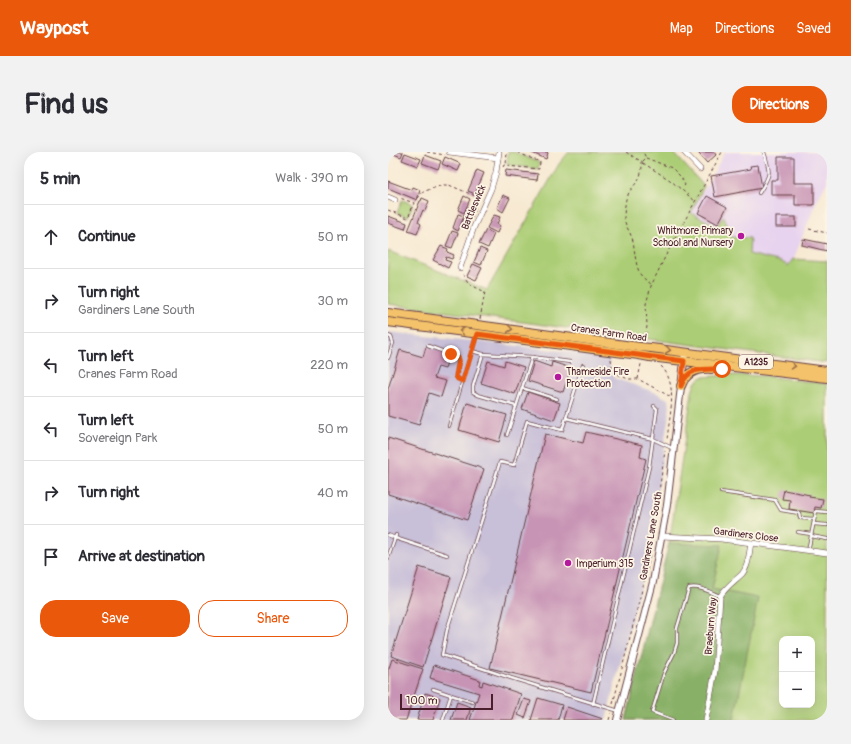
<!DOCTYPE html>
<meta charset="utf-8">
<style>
:root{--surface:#fff;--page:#f2f2f3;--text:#2b2b33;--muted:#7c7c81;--line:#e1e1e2;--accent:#ea580c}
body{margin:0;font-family:Pangolin,sans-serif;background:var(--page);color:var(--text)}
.controls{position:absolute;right:12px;bottom:12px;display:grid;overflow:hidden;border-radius:8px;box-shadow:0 4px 16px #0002}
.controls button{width:36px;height:36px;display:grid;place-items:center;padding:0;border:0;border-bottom:1px solid var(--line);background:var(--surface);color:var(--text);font:20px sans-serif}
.scale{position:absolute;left:12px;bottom:10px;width:93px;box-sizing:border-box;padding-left:4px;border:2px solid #4a1f2b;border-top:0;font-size:11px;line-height:14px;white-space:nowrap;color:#4a1f2b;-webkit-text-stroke:3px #fcf5e5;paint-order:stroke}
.stop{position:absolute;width:12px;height:12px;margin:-9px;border:3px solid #ea580c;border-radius:50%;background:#fff}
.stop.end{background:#ea580c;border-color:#fff;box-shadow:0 1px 4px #0008}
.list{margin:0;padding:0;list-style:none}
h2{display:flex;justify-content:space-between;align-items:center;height:52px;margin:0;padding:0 16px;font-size:17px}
h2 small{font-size:13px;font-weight:400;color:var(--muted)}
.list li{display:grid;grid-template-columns:26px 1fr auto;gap:12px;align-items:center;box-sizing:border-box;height:64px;padding:0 16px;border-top:1px solid var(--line)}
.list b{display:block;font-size:15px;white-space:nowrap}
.list p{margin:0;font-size:13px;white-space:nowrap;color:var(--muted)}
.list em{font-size:13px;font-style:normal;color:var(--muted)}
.actions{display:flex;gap:8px;padding:12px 16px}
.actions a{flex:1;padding:9px 0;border:1px solid var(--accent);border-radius:16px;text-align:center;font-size:14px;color:var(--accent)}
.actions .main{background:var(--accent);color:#fff}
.icon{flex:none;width:22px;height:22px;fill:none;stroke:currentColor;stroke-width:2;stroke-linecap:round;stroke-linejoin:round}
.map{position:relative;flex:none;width:439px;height:568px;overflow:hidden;border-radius:16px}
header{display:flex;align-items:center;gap:24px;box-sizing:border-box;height:56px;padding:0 20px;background:var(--accent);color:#fff}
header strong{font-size:19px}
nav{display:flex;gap:22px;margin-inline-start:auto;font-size:14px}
.intro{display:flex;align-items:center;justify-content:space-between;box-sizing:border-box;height:96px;padding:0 24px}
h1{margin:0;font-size:28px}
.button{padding:10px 18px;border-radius:16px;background:var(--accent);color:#fff;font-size:14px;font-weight:700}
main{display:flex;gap:24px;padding:0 24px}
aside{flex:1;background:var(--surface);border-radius:16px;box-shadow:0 4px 16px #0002}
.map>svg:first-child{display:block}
.built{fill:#e7d2ef}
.industrial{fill:#c8bfd8}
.green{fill:#abcd75;stroke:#7a7650;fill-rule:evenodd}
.forest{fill:#88b066;stroke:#696848}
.building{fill:#c894b5}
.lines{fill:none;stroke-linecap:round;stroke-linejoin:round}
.service-casing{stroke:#643d44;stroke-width:4}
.minor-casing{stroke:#643d44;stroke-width:6}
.tertiary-casing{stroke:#643d44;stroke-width:8}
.primary-casing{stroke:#643d44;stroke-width:10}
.path{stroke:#643d44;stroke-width:1;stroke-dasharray:3 3;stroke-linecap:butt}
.service{stroke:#fff;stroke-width:2.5}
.minor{stroke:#fff;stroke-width:5}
.tertiary{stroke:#fff;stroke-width:6}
.primary{stroke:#f3c26a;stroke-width:8}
.primary-bridge-casing{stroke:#643d44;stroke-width:10;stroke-linecap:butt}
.primary-bridge{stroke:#f3c26a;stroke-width:8}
.oneway{stroke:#9e704a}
.route{stroke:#ea580c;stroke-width:5}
.poi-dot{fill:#b5179e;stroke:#fcf5e5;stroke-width:1.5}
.labels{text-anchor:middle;stroke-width:3.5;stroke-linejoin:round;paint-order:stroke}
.shield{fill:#fcf5e5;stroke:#7f5f63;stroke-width:1}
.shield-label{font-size:9px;font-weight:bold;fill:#4a1f2b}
.street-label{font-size:10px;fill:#4a1f2b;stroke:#fcf5e5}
.poi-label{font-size:10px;fill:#4a1f2b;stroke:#fcf5e5;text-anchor:start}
</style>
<header>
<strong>Waypost</strong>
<nav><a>Map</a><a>Directions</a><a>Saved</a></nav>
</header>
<div class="intro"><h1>Find us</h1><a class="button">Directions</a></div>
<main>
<aside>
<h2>5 min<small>Walk · 390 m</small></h2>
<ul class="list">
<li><svg class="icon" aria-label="ahead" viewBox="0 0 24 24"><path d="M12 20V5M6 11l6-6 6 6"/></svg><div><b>Continue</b></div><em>50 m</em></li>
<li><svg class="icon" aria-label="right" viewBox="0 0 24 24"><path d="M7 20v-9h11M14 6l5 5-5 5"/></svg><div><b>Turn right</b><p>Gardiners Lane South</p></div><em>30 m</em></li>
<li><svg class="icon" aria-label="left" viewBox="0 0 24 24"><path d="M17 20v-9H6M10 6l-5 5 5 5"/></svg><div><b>Turn left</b><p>Cranes Farm Road</p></div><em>220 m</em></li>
<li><svg class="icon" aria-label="left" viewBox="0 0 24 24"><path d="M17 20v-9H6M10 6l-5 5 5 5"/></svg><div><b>Turn left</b><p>Sovereign Park</p></div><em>50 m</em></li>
<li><svg class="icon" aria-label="right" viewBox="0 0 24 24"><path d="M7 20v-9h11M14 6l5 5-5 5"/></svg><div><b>Turn right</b></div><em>40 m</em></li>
<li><svg class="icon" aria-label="arrive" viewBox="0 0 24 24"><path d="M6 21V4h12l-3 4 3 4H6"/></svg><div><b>Arrive at destination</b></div></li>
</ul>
<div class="actions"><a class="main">Save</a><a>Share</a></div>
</aside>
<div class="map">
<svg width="439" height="568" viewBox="0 0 439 568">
<rect width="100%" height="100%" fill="#fcf5e5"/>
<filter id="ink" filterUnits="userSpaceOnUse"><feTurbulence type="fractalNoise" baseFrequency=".025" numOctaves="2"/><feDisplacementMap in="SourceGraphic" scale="8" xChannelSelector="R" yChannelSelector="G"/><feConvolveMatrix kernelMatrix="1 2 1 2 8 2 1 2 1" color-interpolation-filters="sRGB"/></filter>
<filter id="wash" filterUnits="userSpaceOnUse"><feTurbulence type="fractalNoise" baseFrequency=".012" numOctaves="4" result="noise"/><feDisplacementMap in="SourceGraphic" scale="16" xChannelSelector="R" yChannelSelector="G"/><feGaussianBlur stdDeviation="0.9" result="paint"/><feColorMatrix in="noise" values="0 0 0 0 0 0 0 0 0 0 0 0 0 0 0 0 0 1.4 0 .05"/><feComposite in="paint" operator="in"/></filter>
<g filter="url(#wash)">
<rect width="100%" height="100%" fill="#f7e9d2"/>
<!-- built -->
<polygon class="built" points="337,0 439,0 439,30 427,53 402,116 357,184 303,61"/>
<!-- industrial -->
<polygon class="industrial" points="0,180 221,204 222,217 226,226 269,241 281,248 282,254 259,407 218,568 0,568"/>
<!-- green -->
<g class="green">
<polygon points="120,0 126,0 152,11 150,17 119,13"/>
<polygon points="181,0 285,0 316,34 303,61 329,74 336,64 343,85 362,86 361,102 394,110 400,114 405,107 439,109 439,211 0,152 0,99 99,138 171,12"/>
<polygon points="14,48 25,52 20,65 9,61"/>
<path d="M344,223L376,224L439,232V568H238L281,392L304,240L307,231L314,225ZM394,487H424V553H394Z"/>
</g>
<!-- forest -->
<polygon class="forest" points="281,391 334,393 324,437 370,446 346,568 238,568"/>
<g id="blocks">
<!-- building -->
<g class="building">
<polygon points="1,0 15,0 13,5"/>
<polygon points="142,0 159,0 160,1 158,7"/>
<polygon points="311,0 326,0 328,3 319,11 311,2"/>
<polygon points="17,1 33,7 30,14 14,8"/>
<polygon points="37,3 53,9 50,17 34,11"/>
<polygon points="57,5 73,12 70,19 54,12"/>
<polygon points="390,5 406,5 406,31 426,31 426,53 407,53 407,43 383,43 383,28 390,28"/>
<polygon points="370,13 374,36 327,45 323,24 363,17 362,14"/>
<polygon points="89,18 96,21 87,42 80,39"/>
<polygon points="118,18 150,22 149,28 117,24"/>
<polygon points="0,29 24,38 25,35 32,38 29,48 0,36"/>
<polygon points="115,43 122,46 115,60 109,56"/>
<polygon points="76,44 82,47 76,61 70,58"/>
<polygon points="319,44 339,55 330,72 310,61"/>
<polygon points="34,46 41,49 37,59 35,58 30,70 33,72 29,82 20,79 32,49 33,49"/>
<polygon points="70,62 76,64 70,79 65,76"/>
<polygon points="106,63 112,65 109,72 112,74 109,81 99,76"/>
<polygon points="0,64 19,71 17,77 0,71"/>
<rect x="388" y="65" width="20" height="10"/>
<polygon points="98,78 106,82 100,96 91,92"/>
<polygon points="64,79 70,81 64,96 58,94"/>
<polygon points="415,87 439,92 439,99 414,93"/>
<polygon points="53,94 60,97 59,100 66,103 64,107 58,105 57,108 63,110 60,116 45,108"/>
<polygon points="92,96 99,99 93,113 86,110"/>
<polygon points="85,112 94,116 88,128 79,124"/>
<polygon points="38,195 61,202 57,217 50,215 46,226 58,229 53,245 41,241 31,273 0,264 0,237 12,198 35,205"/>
<polygon points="100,209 116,214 117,209 136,215 127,242 93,231"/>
<polygon points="146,209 163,215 164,210 183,216 175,240 140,229"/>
<polygon points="140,240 172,251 166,268 134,257"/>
<polygon points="79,251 119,263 111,290 71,278"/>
<polygon points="198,280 254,293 252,305 258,307 203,540 102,516 157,282 195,291"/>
<polygon points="0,286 96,317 79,368 0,342"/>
<polygon points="396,338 422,343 421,345 435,347 433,356 427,355 426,361 401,357 402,348 394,347"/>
<polygon points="31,415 63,425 35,515 3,504"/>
<polygon points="4,507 35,517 18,568 0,568 0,515 1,516"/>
<polygon points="46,513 92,528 91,533 94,534 95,529 133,542 125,568 82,568 91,541 42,526"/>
<polygon points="37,541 52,546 45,568 29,568"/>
<polygon points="150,546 174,553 170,568 143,568"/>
<polygon points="136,547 143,549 137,566 130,563"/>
<polygon points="69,550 83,555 79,568 63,568"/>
<polygon points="179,555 215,567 214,568 175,568"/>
</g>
</g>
</g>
<g filter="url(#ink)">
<use href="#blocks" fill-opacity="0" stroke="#643d44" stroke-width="1"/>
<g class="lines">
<!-- service casing -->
<g class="service-casing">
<g id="service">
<path d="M371,41C383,22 383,22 376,0"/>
<polyline points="0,184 3,185 5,191 0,206"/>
<polyline points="40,194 70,205 70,213 68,224 70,227 75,229"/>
<polyline points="84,199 95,202"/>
<polyline points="134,236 169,247"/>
<polyline points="128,254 90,243 85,240 85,234 95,202 144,205 182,210"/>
<polyline points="178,266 195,213"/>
<polyline points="61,274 89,182"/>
<polyline points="119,283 144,205"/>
<polyline points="333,340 387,348 393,358 411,361 412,366 426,367"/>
<polyline points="426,372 439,373"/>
<polyline points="410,380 423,382"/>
<polyline points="0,383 7,386 59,403"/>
<polyline points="423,384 439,387"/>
<polyline points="420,399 428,359 439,360"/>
<polyline points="0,406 8,383"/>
<polyline points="45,537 63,543"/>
<polyline points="205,552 261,315 269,257 266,254"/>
<polyline points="231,559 123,526 54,503 59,478 112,310 126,313 139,269 174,278 178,266 265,287 286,297"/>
<polyline points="55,568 63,543 85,550"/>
<path d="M285,568L264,560L276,521L286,501L289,491V476L301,436C312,434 322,440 332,444"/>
</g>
</g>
<!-- minor casing -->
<g class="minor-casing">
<g id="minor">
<polyline points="61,0 110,6"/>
<polyline points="296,0 312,17"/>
<polyline points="0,45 7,48"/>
<polyline points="72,116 86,75 103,37 108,20 111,0"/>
<polyline points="274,384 333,387 439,401"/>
<path d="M318,568L327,519L332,445C337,435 347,429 354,422C361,414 361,401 363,391"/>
</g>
</g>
<!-- tertiary casing -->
<g class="tertiary-casing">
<polyline id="tertiary" points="229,568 265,430 279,353 297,201"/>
</g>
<!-- primary casing -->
<g class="primary-casing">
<g id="primary">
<polyline points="0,161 252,195"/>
<polyline points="0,170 251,203"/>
<polyline points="263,196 439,219"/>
<polyline points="262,205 439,226"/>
<path d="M293,234C298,220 309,216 323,217"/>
</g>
</g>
<!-- path -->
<g class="path">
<polyline points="39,0 57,3"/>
<path d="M238,0L249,7L254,9C255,31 244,31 238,47C237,53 236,60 236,66C237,74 243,81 245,89C247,100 247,111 252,122C255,126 259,129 263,132"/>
<polyline points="258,6 284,16 293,25 297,33 294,36"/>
<polyline points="255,9 258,6 255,0"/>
<polyline points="255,11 282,28 307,49"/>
<polyline points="119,14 151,17 152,10 128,0"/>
<polyline points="115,15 116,13 118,13 119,0"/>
<polyline points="26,51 34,41 37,39 55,33 61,33 92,46"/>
<polyline points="0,58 20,66 26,51 12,46"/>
<polyline points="84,65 88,55"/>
<polyline points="421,77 439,81"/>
<polyline points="75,122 81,132 97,140 92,167"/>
<polyline points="257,189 259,174 258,152 263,134 278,103 334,0"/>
<polyline points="223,207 224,214 226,219 229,222 240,227 250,227 283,245"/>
<path d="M273,214C291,232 281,265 279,288"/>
<polyline points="327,223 342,222"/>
<polyline points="250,227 253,212"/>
<polyline points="225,552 260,414 277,299"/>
<polyline points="221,568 223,561"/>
</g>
<!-- service -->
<use href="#service" class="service"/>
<!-- minor -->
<use href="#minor" class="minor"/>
<!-- tertiary -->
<use href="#tertiary" class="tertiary"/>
<!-- primary -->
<use href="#primary" class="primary"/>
<!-- primary-bridge casing -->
<g class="primary-bridge-casing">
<g id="primary-bridge">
<polyline points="252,195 263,196"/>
<polyline points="251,203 262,205"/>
</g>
</g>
<!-- primary-bridge -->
<use href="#primary-bridge" class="primary-bridge"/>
</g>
<!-- one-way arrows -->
<defs><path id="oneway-chevron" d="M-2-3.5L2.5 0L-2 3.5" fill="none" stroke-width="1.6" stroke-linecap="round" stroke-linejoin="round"/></defs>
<g class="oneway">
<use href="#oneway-chevron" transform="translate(122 177) rotate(7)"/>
<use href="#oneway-chevron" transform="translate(74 179) rotate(-173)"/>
<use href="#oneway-chevron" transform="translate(280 198) rotate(7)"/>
<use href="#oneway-chevron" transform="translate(405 214) rotate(7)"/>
</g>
</g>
<g class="lines" filter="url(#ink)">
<!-- route -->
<path class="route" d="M63,202L70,205L71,208L68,224L70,227L75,229L89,182L296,209L293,234C300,214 317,217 334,217"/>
</g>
<!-- markers -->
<g class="poi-dot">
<circle cx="353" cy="84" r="4"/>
<circle cx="170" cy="225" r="4"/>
<circle cx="180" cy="411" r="4"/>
</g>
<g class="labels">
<!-- shield labels -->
<rect class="shield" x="351" y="203" width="34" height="14" rx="3"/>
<g class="shield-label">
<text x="368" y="213">A1235</text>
</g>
<!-- street labels -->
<g class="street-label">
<text transform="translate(85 55) rotate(-67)" y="4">Battleswick</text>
<text transform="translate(221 180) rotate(8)" y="4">Cranes Farm Road</text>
<text transform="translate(358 382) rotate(7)" y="4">Gardiners Close</text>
<text transform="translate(262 384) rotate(-80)" y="4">Gardiners Lane South</text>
<text transform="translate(322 474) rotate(-85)" y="4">Braeburn Way</text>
</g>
<!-- poi labels -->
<g class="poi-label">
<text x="345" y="82" text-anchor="end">Whitmore Primary<tspan x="345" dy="12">School and Nursery</tspan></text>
<text x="178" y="223">Thameside Fire<tspan x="178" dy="12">Protection</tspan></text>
<text x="188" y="415">Imperium 315</text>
</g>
</g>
</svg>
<div class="controls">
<button>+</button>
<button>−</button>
</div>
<div class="scale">100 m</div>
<div class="stop" style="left:334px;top:217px"></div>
<div class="stop end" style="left:63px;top:202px"></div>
</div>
</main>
